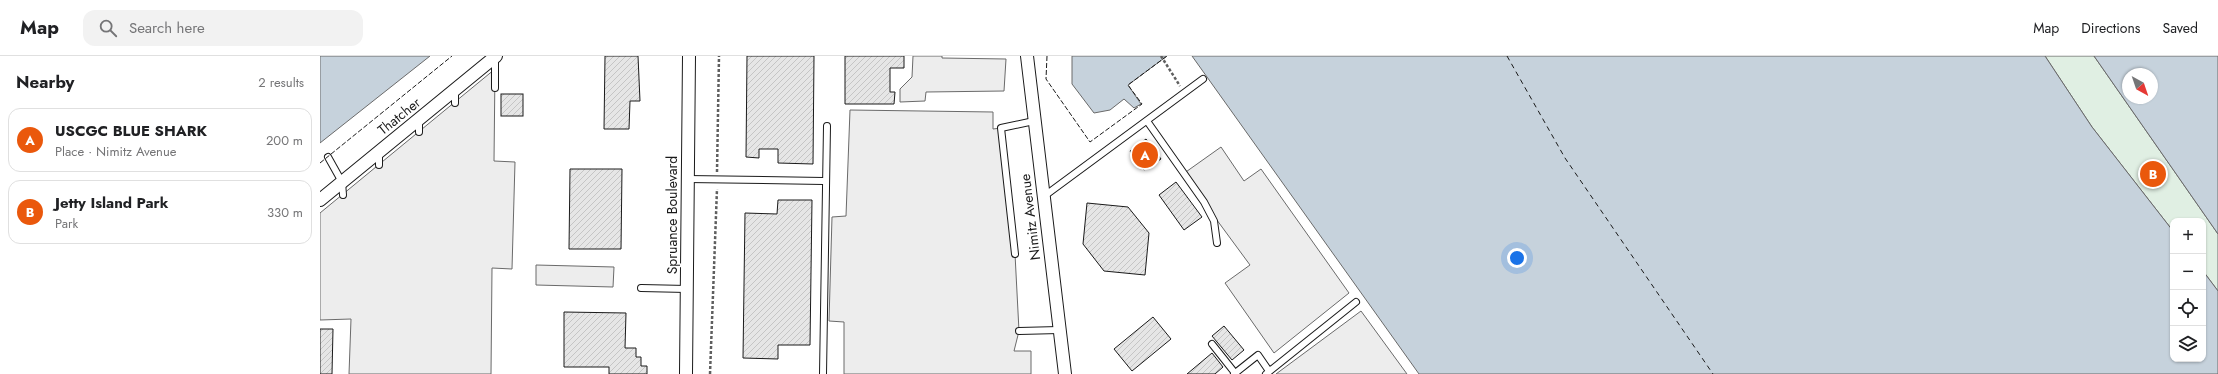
<!DOCTYPE html>
<meta charset="utf-8">
<style>
:root{--surface:#fff;--page:#f2f2f2;--text:#202124;--muted:#757577;--line:#e0e0e0;--accent:#ea580c}
body{margin:0;font-family:Jost,sans-serif;background:var(--page);color:var(--text)}
.controls{position:absolute;right:12px;bottom:12px;display:grid;overflow:hidden;border-radius:8px;box-shadow:0 1px 3px #0004}
.controls button{width:36px;height:36px;display:grid;place-items:center;padding:0;border:0;border-bottom:1px solid var(--line);background:var(--surface);color:var(--text);font:20px sans-serif}
.compass{position:absolute;left:1802px;top:12px;width:36px;height:36px;border-radius:50%;background:var(--surface);box-shadow:0 1px 3px #0004;rotate:140deg}
.you{position:absolute;left:1197px;top:202px;width:14px;height:14px;margin:-10px;border:3px solid #fff;border-radius:50%;background:#1a73e8;box-shadow:0 0 0 6px #1a73e833}
.badge{display:grid;place-items:center;width:26px;height:26px;border-radius:50%;background:var(--accent);color:#fff;font-size:13px;font-weight:700}
.pin{position:absolute;translate:-50% -50%;border:2px solid #fff;box-shadow:0 1px 4px #0006}
.list{margin:0;padding:0;list-style:none}
h2{display:flex;justify-content:space-between;align-items:center;height:52px;margin:0;padding:0 16px;font-size:17px}
h2 small{font-size:13px;font-weight:400;color:var(--muted)}
.list li{display:grid;grid-template-columns:26px 1fr auto;gap:12px;align-items:center;box-sizing:border-box;height:64px;margin:0 8px 8px;padding:0 8px;border:1px solid var(--line);border-radius:12px}
.list b{display:block;font-size:15px;white-space:nowrap}
.list p{margin:0;font-size:13px;white-space:nowrap;color:var(--muted)}
.list em{font-size:13px;font-style:normal;color:var(--muted)}
.icon{flex:none;width:22px;height:22px;fill:none;stroke:currentColor;stroke-width:2;stroke-linecap:round;stroke-linejoin:round}
.map{position:relative;flex:none;width:1898px;height:318px;overflow:hidden}
header{display:flex;align-items:center;gap:24px;box-sizing:border-box;height:56px;padding:0 20px;background:var(--surface);border-bottom:1px solid var(--line)}
header strong{font-size:19px}
nav{display:flex;gap:22px;margin-inline-start:auto;font-size:14px}
.search{width:280px;height:36px;background:var(--page);display:flex;align-items:center;gap:10px;box-sizing:border-box;padding:0 14px;border-radius:12px;color:var(--muted);font-size:15px}
main{display:flex}
aside{flex:1;background:var(--surface)}
.map>svg:first-child{display:block}
.park{fill:#e0efe3;stroke:#6a6a6a}
.parking{fill:#ededed;stroke:#6a6a6a}
.water{fill:#c6d2dc;stroke:#6a6a6a;fill-rule:evenodd}
.lines{fill:none;stroke-linecap:round;stroke-linejoin:round}
.ferry{stroke:#1a1a1a;stroke-width:1;stroke-dasharray:5 4;stroke-linecap:butt}
.building{fill:url(#building-hatch);stroke:#1a1a1a}
.service-casing{stroke:#1a1a1a;stroke-width:8}
.minor-casing{stroke:#1a1a1a;stroke-width:14}
.path{stroke:#5f5f5f;stroke-width:2.5;stroke-dasharray:3 2;stroke-linecap:butt}
.service{stroke:#fff;stroke-width:6}
.minor{stroke:#fff;stroke-width:12}
.fence{stroke:#1a1a1a;stroke-width:1;stroke-dasharray:5 2;stroke-linecap:butt}
.labels{text-anchor:middle;stroke-width:3;stroke-linejoin:round;paint-order:stroke}
.street-label{font-size:14px;fill:#1a1a1a;stroke:#fff}
</style>
<header>
<strong>Map</strong>
<div class="search"><svg class="icon" aria-label="search" viewBox="0 0 24 24"><circle cx="10" cy="10" r="6"/><path d="M15 15l6 6"/></svg>Search here</div>
<nav><a>Map</a><a>Directions</a><a>Saved</a></nav>
</header>
<main>
<aside>
<h2>Nearby<small>2 results</small></h2>
<ul class="list">
<li><span class="badge">A</span><div><b>USCGC BLUE SHARK</b><p>Place · Nimitz Avenue</p></div><em>200 m</em></li>
<li><span class="badge">B</span><div><b>Jetty Island Park</b><p>Park</p></div><em>330 m</em></li>
</ul>
</aside>
<div class="map">
<svg width="1898" height="318" viewBox="0 0 1898 318">
<defs>
<pattern id="building-hatch" width="6" height="6" patternUnits="userSpaceOnUse"><rect width="6" height="6" fill="#e6e6e6"/><path d="M-1 1l2-2M0 6l6-6M5 7l2-2" fill="none" stroke="#c5c5c5"/></pattern>
</defs>
<rect width="100%" height="100%" fill="#fff"/>
<!-- park -->
<polygon class="park" points="1725,0 1774,0 1898,178 1898,235 1883,215 1883,165 1853,165 1853,175 1772,71"/>
<!-- parking -->
<g class="parking">
<polygon points="593,0 622,0 622,2 686,3 684,35 606,36 605,45 580,46 580,33 592,21"/>
<polygon points="175,13 174,105 195,106 192,213 172,212 171,318 29,318 31,263 0,264 0,157"/>
<polygon points="530,54 673,56 673,73 681,72 695,198 699,275 694,295 711,295 711,318 524,318 524,266 509,265 512,161 526,160"/>
<polygon points="901,91 924,125 941,113 1029,237 954,297 905,227 930,209 863,118"/>
<polygon points="216,209 294,211 293,231 216,229"/>
<polygon points="1041,255 1087,318 956,318"/>
</g>
<!-- water -->
<g class="water">
<polygon points="0,0 110,0 0,87"/>
<polygon points="752,0 847,0 808,29 821,48 814,52 804,43 790,54 774,57 752,28"/>
<polygon points="872,0 1725,0 1772,71 1853,175 1853,303 1883,303 1883,215 1898,235 1898,318 1099,318"/>
<path d="M1774,0H1898V178ZM1808,18H1832V42H1808Z"/>
</g>
<g class="lines">
<!-- ferry -->
<polyline class="ferry" points="1187,0 1245,102 1393,318"/>
</g>
<!-- building -->
<g class="building">
<polygon points="285,0 318,0 320,45 310,45 309,73 284,73"/>
<polygon points="427,0 494,0 493,108 458,107 458,93 439,93 439,102 426,101"/>
<polygon points="525,0 584,0 584,12 570,12 570,36 575,36 574,48 525,48"/>
<rect x="181" y="38" width="22" height="22"/>
<polygon points="826,83 841,103 824,114 810,95"/>
<polygon points="250,113 302,113 301,193 249,193"/>
<polygon points="856,126 882,161 864,174 839,139"/>
<polygon points="458,144 492,144 490,289 458,289 458,303 423,302 425,157 457,158"/>
<polygon points="767,147 808,151 829,177 825,219 784,215 763,188"/>
<polygon points="244,256 306,257 305,292 316,292 316,301 321,301 321,310 327,310 327,318 289,318 289,311 244,311"/>
<polygon points="833,261 851,283 812,315 794,293"/>
<polygon points="904,270 924,294 912,304 892,280"/>
<polygon points="0,273 13,273 12,318 0,318"/>
<polygon points="892,297 903,311 895,318 867,318"/>
</g>
<g class="lines">
<!-- service casing -->
<g class="service-casing">
<g id="service">
<polyline points="175,32 175,2"/>
<polyline points="135,47 135,34"/>
<polyline points="99,63 99,76"/>
<polyline points="827,65 884,146 894,165 897,187"/>
<polyline points="8,101 22,126 23,139"/>
<polyline points="59,109 59,96"/>
<polyline points="367,123 504,125"/>
<polyline points="723,141 883,23"/>
<polyline points="695,198 681,72 714,65"/>
<polyline points="321,232 367,233"/>
<polyline points="699,275 739,274"/>
<polyline points="892,288 915,317"/>
<polyline points="503,318 507,70"/>
<polyline points="914,318 938,299 949,315"/>
<polyline points="946,318 1036,246"/>
</g>
</g>
<!-- minor casing -->
<g class="minor-casing">
<g id="minor">
<polyline points="707,0 745,318"/>
<polyline points="0,144 176,0"/>
<polyline points="366,318 369,0"/>
</g>
</g>
<!-- path -->
<g class="path">
<polyline points="841,0 860,30"/>
<polyline points="397,116 399,0"/>
<polyline points="390,318 397,133"/>
</g>
<!-- service -->
<use href="#service" class="service"/>
<!-- minor -->
<use href="#minor" class="minor"/>
<!-- fence -->
<g class="fence">
<polyline points="727,0 726,23 770,86 822,48 808,29 847,0"/>
<polyline points="0,107 132,0"/>
</g>
</g>
<g class="labels">
<!-- street labels -->
<g class="street-label">
<text transform="translate(79 60) rotate(-39)" y="5">Thatcher</text>
<text transform="translate(352 159) rotate(-90)" y="5">Spruance Boulevard</text>
<text transform="translate(710 161) rotate(-97)" y="5">Nimitz Avenue</text>
</g>
</g>
</svg>
<div class="controls">
<button>+</button>
<button>−</button>
<button><svg class="icon" aria-label="locate" viewBox="0 0 24 24"><circle cx="12" cy="12" r="6"/><path d="M12 2v4M12 18v4M2 12h4M18 12h4"/></svg></button>
<button><svg class="icon" aria-label="layers" viewBox="0 0 24 24"><path d="M12 4l9 5-9 5-9-5zM3 14l9 5 9-5"/></svg></button>
</div>
<svg class="compass" viewBox="-18 -18 36 36"><path d="M0-13l5 13h-10z" fill="#e53935"/><path d="M0 13l5-13h-10z" fill="#757577"/></svg>
<div class="you"></div>
<div class="pin badge" style="left:825px;top:99px">A</div>
<div class="pin badge" style="left:1833px;top:118px">B</div>
</div>
</main>
